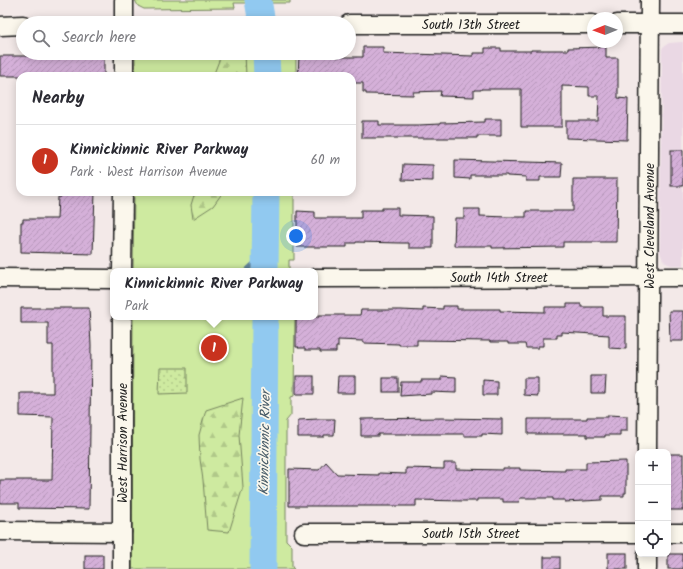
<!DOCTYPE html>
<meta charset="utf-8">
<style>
:root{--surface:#fff;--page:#f7f7f7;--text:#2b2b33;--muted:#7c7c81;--line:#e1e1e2;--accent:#c8321e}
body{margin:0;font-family:Kalam,sans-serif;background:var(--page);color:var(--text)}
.controls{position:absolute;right:12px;bottom:12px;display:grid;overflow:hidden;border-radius:8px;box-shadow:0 2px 10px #0003}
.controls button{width:36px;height:36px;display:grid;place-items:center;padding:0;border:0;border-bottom:1px solid var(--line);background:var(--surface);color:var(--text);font:20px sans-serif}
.compass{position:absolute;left:587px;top:12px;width:36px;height:36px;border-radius:50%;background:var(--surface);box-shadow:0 2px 10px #0003;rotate:269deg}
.you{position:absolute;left:296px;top:236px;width:14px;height:14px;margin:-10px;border:3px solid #fff;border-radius:50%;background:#1a73e8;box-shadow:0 0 0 6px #1a73e833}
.badge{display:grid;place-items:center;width:26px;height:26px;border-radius:50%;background:var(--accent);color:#fff;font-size:13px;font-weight:700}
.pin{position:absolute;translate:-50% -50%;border:2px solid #fff;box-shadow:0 1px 4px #0006}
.popup{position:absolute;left:110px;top:268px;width:208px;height:52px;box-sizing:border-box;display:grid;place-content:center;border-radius:8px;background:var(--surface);filter:drop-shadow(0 1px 3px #0005);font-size:13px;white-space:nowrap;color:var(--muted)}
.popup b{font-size:15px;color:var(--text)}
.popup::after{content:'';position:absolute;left:50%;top:100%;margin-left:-8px;border:8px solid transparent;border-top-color:var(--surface)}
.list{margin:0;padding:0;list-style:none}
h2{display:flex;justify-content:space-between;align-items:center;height:52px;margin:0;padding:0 16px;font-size:17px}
h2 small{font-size:13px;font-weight:400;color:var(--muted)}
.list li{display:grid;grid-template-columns:26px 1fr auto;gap:12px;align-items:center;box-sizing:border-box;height:72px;padding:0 16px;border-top:1px solid var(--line)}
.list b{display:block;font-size:15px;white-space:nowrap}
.list p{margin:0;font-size:13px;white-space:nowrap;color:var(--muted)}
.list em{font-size:13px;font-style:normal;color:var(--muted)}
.icon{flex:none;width:22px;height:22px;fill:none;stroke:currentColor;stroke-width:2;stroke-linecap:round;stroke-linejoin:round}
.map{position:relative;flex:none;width:683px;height:569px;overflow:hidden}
.search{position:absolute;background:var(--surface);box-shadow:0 2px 10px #0003;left:16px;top:16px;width:340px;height:44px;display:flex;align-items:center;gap:10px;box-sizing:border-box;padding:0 14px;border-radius:22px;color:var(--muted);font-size:15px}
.panel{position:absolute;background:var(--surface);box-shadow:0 2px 10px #0003;left:16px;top:72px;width:340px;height:124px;border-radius:12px}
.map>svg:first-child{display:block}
.built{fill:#ead8e4}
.green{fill:#ceeaa0;stroke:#75835e}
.forest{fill:url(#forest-firs);stroke:#75835e}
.garden{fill:url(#garden-dots);stroke:#75835e}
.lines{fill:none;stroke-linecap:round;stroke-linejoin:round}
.stream{stroke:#62849b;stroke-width:4.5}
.river{stroke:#91c9f0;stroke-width:27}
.building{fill:url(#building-hatch);stroke:#1c1c1c}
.minor-casing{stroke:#1c1c1c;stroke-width:21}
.minor{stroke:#fbf7ec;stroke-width:18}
.labels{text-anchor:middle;stroke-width:3.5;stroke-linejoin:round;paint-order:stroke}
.street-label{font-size:13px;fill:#1c1c1c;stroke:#fbf7ec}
.water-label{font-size:14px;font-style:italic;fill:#455966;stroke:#fbf7ec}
</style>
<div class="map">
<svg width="683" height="569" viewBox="0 0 683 569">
<defs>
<pattern id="forest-firs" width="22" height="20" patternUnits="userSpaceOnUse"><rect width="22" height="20" fill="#ceeaa0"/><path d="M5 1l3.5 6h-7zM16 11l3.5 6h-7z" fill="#b0c889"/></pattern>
<pattern id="garden-dots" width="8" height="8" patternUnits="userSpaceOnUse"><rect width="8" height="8" fill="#ceeaa0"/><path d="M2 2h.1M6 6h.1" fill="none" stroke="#b0c889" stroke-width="1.8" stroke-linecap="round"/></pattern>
<pattern id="building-hatch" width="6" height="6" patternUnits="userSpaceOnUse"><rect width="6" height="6" fill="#d5b0d9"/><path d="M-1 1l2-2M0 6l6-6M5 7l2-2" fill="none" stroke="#b697ba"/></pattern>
</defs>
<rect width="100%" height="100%" fill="#f3e9e8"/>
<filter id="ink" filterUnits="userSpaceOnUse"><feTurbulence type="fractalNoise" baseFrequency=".025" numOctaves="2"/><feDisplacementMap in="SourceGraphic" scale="8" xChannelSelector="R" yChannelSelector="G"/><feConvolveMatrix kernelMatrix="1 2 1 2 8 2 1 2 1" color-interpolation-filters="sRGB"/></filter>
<g filter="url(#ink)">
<!-- built -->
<polygon class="built" points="683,42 683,265 671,265 666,263 663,260 660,252 662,50 663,47 669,43"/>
<!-- green -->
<g class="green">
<polygon points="135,0 290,0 290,3 234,3 235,8 144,9 138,6"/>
<rect x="135" y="53" width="161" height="23"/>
<polygon points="134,192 294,192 294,260 289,260 289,271 133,271"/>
<polygon points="133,317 295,317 294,396 291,397 291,415 286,421 286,540 292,546 292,567 294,569 132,569"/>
</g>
<!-- forest -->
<g class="forest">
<polygon points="222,53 245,53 246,76 213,76"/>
<polygon points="195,192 223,192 213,206 193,219 191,205"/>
<polygon points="243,398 239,435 243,487 229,532 207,530 203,480 200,459 199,435 206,410"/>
</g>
<!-- garden -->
<polygon class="garden" points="160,368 187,368 187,393 159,394"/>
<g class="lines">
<!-- stream -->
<polyline class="stream" points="248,269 265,253"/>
<!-- river -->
<g class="river">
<polyline points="258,0 262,23"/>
<polyline points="266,53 267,76"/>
<polyline points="265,271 266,192"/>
<polyline points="263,569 265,317"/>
</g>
</g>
<!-- building -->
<g class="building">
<polygon points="363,47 383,47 383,53 473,56 473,53 485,53 485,48 501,48 501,51 531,51 531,50 568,50 568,48 606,47 606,58 618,58 618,98 628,99 627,140 566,138 566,121 598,121 599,96 589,96 589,87 562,86 562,127 521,127 521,89 481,89 481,90 474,90 474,97 440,96 441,91 413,92 413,95 366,94 366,92 363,92 363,83 352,83 352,76 317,74 317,76 298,76 299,55 319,56 319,53 337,53 336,57 363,57"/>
<polygon points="74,53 104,53 104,76 0,76 0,56 32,56 32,54"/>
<polygon points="485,119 501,119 501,136 477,136 477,138 362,138 362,121 379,121 379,125 419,125 440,124 440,123 485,122"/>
<rect x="671" y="150" width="12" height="36"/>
<polygon points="455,160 562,163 561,177 540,177 540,181 526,181 526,177 507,176 507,175 470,175 470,179 455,178"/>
<polygon points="403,164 433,165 433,181 402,180"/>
<polygon points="573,179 617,179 616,242 563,242 563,247 492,248 492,246 454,246 455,218 464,218 464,209 480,209 480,216 508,217 526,217 526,211 573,211"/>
<polygon points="61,192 95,192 93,254 21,252 21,222 23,222 23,219 57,219 58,197 61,197"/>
<polygon points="382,208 398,208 398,215 433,216 433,248 409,248 409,243 401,243 356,242 356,243 347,243 347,247 297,247 297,211 315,212 315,218 361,218 361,210 382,210"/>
<polygon points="567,304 581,304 581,307 603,307 603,316 626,316 626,349 609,348 609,335 562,332 562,335 557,335 557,338 543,338 543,346 538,346 538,348 526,348 525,344 508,344 508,342 490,342 490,341 417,340 417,345 399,345 399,344 363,343 363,341 338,340 338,347 336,347 336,352 320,352 320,350 305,350 305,348 298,348 299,347 296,347 296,317 319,317 319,315 360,315 361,310 401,310 423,311 423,308 443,309 443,306 457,306 457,309 500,309 500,311 545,312 545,307 567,307"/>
<polygon points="21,308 89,308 91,345 89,509 19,508 19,503 0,503 0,480 52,480 53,417 20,416 20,393 53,393 53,345 48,345 48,323 21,323"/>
<polygon points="669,311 683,311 683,341 670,341"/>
<rect x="296" y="376" width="18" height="18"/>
<polygon points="338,376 355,376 355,393 337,393"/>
<polygon points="442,376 456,377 456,393 431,392 431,394 400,396 401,382 421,382 421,380 442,380"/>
<polygon points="591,376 606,376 605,393 591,393"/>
<rect x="383" y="378" width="15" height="14"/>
<polygon points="524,378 538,378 538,396 524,395"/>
<polygon points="483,380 497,381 497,395 483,395"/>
<polygon points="608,415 627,416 627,431 620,431 620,435 605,435 605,437 587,437 587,434 528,434 528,419 587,419 587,417 608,417"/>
<polygon points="442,418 502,419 502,435 482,434 482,436 464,436 464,434 378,434 378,436 361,436 361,419"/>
<polygon points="318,419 335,419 334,435 324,435 324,437 298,437 298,420"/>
<rect x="668" y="454" width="15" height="56"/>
<polygon points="626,461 626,493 624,493 624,496 602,496 602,500 565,502 565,500 553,500 553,498 520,498 519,502 503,502 503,499 477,499 477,501 463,501 416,500 416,506 289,506 289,469 319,470 326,462 337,474 379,475 379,473 406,474 406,468 444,469 444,463 456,463 456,469 503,470 503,468 520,468 520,470 565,471 565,469 586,469 586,462"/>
<rect x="608" y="553" width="19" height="16"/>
<rect x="668" y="554" width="15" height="15"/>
<rect x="85" y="555" width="18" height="14"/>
<rect x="544" y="557" width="16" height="12"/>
</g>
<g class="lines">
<!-- minor casing -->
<g class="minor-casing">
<g id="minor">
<polyline points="124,0 124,23"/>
<polyline points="349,24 593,24"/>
<polyline points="617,24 683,24"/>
<polyline points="0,26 23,25"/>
<polyline points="124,76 124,53"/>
<polyline points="122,271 123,192"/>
<polyline points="0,278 113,279"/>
<polyline points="315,278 683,277"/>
<polyline points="647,452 650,0"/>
<polyline points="0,531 122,532"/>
<polyline points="304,533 638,533"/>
<polyline points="668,533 683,533"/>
<polyline points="122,569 122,317"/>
<polyline points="647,569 647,554"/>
</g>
</g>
<!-- minor -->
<use href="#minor" class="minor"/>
</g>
</g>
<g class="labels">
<!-- street labels -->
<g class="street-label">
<text x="471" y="29">South 13th Street</text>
<text transform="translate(649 226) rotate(-90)" y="5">West Cleveland Avenue</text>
<text x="499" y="282">South 14th Street</text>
<text transform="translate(122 443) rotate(-90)" y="5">West Harrison Avenue</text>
<text x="471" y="538">South 15th Street</text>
</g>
<!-- water labels -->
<g class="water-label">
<text transform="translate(264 443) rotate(-89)" y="5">Kinnickinnic River</text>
</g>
</g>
</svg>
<div class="controls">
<button>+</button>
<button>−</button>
<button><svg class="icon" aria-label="locate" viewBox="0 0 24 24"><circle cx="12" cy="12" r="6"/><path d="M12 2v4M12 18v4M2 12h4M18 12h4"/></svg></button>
</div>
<svg class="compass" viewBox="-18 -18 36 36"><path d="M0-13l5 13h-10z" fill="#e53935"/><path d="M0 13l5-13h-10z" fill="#7c7c81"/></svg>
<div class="you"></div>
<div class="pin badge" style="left:214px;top:348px">1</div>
<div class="popup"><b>Kinnickinnic River Parkway</b>Park</div>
<div class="search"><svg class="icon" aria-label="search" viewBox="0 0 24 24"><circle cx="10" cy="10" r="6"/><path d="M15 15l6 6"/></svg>Search here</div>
<section class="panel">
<h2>Nearby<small></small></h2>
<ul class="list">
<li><span class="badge">1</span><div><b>Kinnickinnic River Parkway</b><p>Park · West Harrison Avenue</p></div><em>60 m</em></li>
</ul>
</section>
</div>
